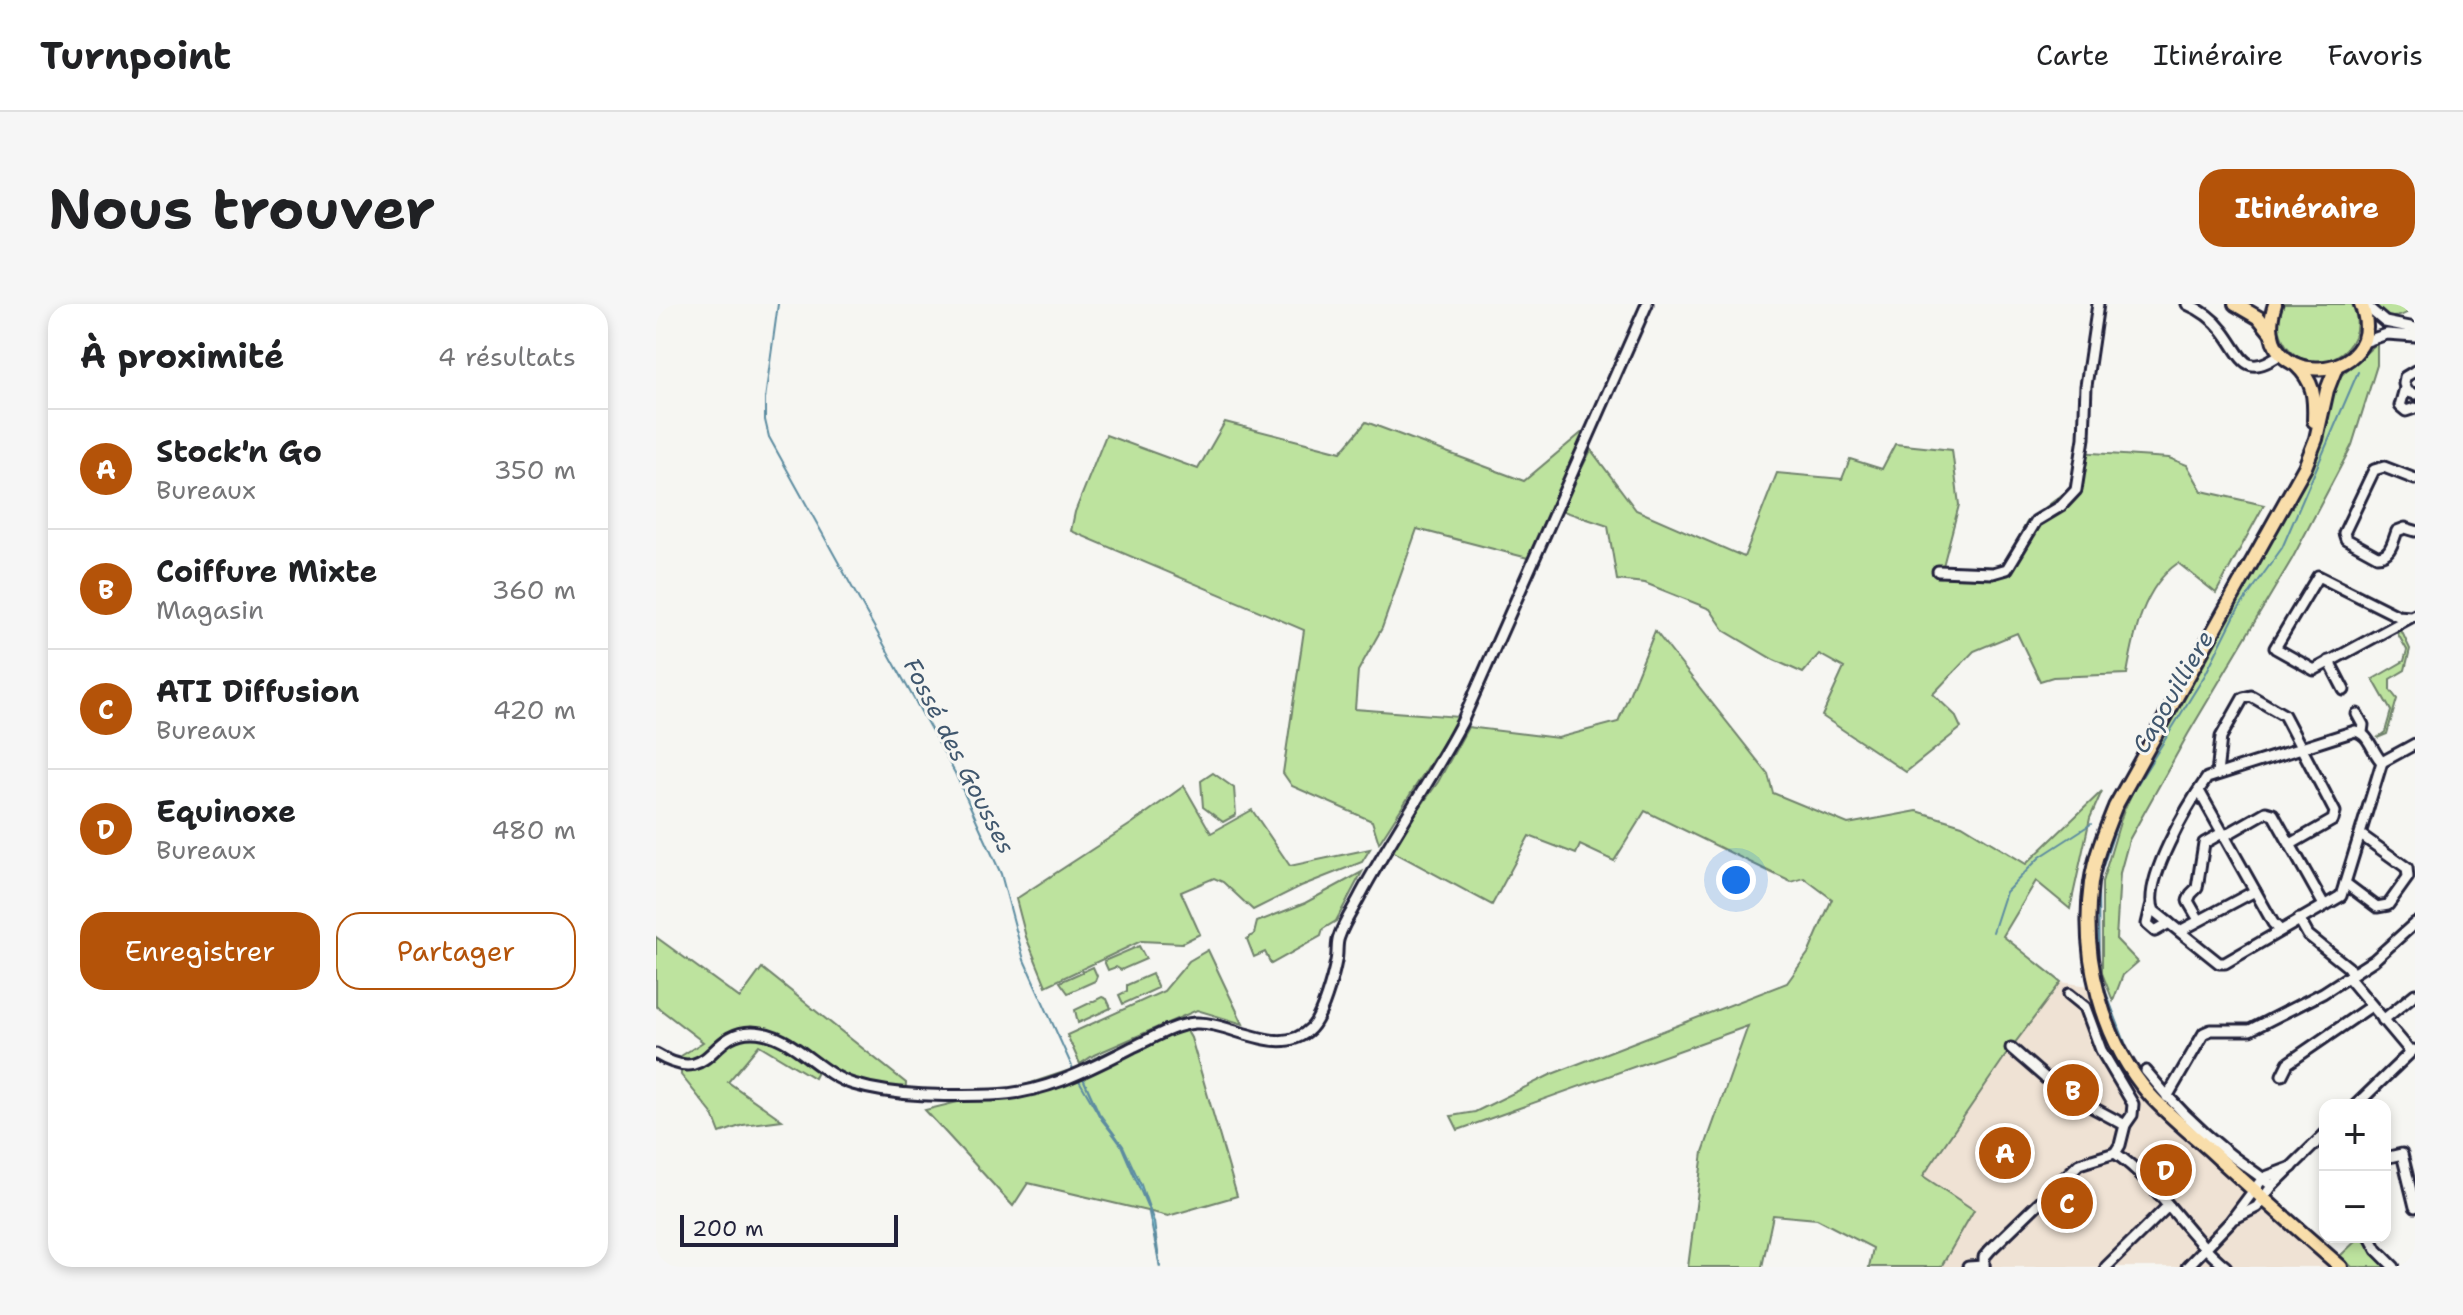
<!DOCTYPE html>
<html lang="fr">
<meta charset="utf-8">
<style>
:root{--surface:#fff;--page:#f6f6f6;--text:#202124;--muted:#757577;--line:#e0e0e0;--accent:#b45309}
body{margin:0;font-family:"Shantell Sans",sans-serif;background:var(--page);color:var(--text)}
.controls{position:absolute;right:24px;bottom:24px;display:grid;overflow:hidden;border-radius:16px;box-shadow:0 4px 12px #0003}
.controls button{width:72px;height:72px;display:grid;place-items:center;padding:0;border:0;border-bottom:2px solid var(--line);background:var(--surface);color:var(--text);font:40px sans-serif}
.scale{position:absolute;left:24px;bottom:20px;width:218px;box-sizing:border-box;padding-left:8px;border:4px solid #22223b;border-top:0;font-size:22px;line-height:28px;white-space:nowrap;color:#22223b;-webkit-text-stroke:6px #f6f6f2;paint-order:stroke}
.you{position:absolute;left:1080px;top:576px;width:28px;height:28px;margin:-20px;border:6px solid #fff;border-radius:50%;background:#1a73e8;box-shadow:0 0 0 12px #1a73e833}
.badge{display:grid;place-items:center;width:52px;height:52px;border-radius:50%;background:var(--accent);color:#fff;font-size:26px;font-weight:700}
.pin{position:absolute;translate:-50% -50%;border:4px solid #fff;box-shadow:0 2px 8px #0006}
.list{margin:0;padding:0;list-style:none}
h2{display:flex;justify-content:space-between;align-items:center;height:104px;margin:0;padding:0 32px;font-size:34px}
h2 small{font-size:26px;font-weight:400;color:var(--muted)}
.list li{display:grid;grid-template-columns:52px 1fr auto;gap:24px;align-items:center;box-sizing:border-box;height:120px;padding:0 32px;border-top:2px solid var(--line)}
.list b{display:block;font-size:30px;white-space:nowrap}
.list p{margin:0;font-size:26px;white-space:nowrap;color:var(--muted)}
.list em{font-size:26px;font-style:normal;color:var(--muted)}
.actions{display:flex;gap:16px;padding:24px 32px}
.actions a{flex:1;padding:18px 0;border:2px solid var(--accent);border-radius:24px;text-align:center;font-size:28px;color:var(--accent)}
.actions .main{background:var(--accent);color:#fff}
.map{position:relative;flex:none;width:1759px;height:963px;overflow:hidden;border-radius:24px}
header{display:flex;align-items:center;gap:48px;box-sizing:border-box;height:112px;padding:0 40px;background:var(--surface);border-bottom:2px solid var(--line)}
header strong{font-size:38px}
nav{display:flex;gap:44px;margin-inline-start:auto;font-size:28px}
.intro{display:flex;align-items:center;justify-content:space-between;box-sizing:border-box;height:192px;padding:0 48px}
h1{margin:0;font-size:56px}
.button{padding:20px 36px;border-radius:24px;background:var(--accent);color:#fff;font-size:28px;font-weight:700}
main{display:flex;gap:48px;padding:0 48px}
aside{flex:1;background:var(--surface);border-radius:24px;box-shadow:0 4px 12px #0003}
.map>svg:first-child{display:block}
.built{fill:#efe2d4}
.green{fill:#bde39e;stroke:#70826c;stroke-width:2}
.water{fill:#85d2e4;stroke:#5d8ca0;stroke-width:2}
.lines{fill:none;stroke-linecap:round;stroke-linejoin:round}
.stream{stroke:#5d8ca0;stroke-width:2}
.minor-casing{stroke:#22223b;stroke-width:15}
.major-casing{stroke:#22223b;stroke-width:18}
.minor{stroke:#f6f6f2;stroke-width:9}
.major{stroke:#f9deab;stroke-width:12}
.labels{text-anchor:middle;stroke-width:6;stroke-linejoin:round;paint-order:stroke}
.water-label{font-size:24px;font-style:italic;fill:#40576e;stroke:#f6f6f2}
</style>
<header>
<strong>Turnpoint</strong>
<nav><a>Carte</a><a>Itinéraire</a><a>Favoris</a></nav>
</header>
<div class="intro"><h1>Nous trouver</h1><a class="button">Itinéraire</a></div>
<main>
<aside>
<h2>À proximité<small>4 résultats</small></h2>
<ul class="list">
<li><span class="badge">A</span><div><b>Stock'n Go</b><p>Bureaux</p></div><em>350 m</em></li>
<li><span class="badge">B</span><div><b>Coiffure Mixte</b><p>Magasin</p></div><em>360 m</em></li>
<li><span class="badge">C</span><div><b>ATI Diffusion</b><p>Bureaux</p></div><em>420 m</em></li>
<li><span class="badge">D</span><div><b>Equinoxe</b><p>Bureaux</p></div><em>480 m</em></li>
</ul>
<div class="actions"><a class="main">Enregistrer</a><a>Partager</a></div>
</aside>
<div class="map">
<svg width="1759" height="963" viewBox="0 0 1759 963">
<rect width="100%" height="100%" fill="#f6f6f2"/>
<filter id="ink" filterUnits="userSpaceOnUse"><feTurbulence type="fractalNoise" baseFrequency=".0125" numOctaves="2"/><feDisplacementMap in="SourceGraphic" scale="16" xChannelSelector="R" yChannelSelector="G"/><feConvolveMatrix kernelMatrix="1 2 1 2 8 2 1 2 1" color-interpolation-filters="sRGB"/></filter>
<g filter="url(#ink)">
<!-- built -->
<polygon class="built" points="1405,678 1434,682 1488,789 1681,963 1285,963 1317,906 1267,872 1352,748"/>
<!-- green -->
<g class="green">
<path d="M1628,0H1696C1719,48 1650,82 1627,36C1621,24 1622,11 1628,0Z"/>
<path d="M1711,0H1743L1754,7C1737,18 1726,13 1711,0Z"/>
<polygon points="1721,39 1721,61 1696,141 1636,255 1532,430 1473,536 1464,569 1460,635 1482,658 1467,671 1457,697 1446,669 1446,578 1467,508 1492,455 1580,302 1662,152 1680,76"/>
<polygon points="569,118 685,148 710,118 868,177 930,125 872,254 761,225 726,324 702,367 699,405 804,413 723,539 716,517 636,482 627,469 648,326 415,227 419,208 450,131 542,165"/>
<path d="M1239,140L1296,146L1303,201L1287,262L1347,263L1371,218L1417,182L1421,148L1513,154L1531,161L1546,187L1608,201L1560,289L1522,259C1487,283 1478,330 1471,370L1397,373L1384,377L1361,329L1318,347L1277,390L1299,411L1305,424L1250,468L1166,412L1188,364L1163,350L1147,369L1118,356L1069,327L1054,305L989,279L961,276L952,222L904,206L935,146L980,206L1088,253L1121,169L1186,175L1194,155L1226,165Z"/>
<polygon points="1739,325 1746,328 1754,345 1749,366 1734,375 1734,386 1741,395 1731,430 1721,434 1729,428 1735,407 1717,375 1748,357 1751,346"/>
<polygon points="999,327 1112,470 1117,489 1192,520 1261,507 1306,521 1370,560 1446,487 1434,514 1414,605 1380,577 1347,632 1405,678 1352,748 1267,872 1318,906 1285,963 1213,963 1217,944 1161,915 1117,911 1106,963 1032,963 1047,848 1092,722 802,826 795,812 819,808 896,770 1131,679 1153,648 1176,595 1148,574 1135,578 989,507 958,557 924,541 920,550 873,532 836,601 734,546 782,478 812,423 902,434 962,418"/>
<polygon points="557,469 578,484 580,511 567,518 547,503 545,477"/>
<polygon points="528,482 555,529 596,506 634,562 714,545 706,558 645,582 597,606 567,578 558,574 525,588 544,630 526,639 485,637 390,682 370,633 360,595 475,520"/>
<polygon points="706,568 680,617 667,625 665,632 615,660 609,648 598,653 591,635 598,630 601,618 649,599"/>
<polygon points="0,633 84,694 106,664 250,779 249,795 197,784 162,766 158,774 103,741 72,778 126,816 87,821 64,829 57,811 25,771 25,752 47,738 0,702"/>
<polygon points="483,642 490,655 465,666 460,663 452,666 448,657"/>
<polygon points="552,646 587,720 541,706 438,751 424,760 411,731 508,687 533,657"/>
<polygon points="437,663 441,672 439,677 412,689 404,678"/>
<polygon points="496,670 502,684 467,700 463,691 471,687 471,681"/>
<polygon points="446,693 451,695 455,704 422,719 419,706"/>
<polygon points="524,715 535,734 581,892 512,912 372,879 357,902 269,806 363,783 423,763 439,754"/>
<polygon points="1704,933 1710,933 1733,963 1696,963 1684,952"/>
</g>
<!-- water -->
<polygon class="water" points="426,772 443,809 467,842 485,881 498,918 504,963 492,904 465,841 443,811"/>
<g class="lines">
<!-- stream -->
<g class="stream">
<polyline points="122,0 109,95 109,116 113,133 299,469 345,570 368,656 418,767"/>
<polyline points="1337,628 1350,588 1384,553 1435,520"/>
<polyline points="1470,741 1443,670 1442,577 1466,505 1549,371 1581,307 1626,244 1702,68"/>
<polyline points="421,773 446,816 461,834"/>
<polyline points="502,952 504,963"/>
</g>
<!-- minor casing -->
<g class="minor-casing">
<g id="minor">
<path d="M1531,0C1545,6 1556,13 1566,26C1587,52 1587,77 1626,49"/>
<polyline points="1708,0 1729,18 1759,24"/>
<polyline points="1705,39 1731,30 1759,32"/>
<polyline points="1759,67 1749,73 1748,80 1752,88 1759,90"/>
<polyline points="1749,84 1744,102 1750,107 1759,104"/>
<path d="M1759,175L1728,163L1718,166L1688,229L1690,235L1721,252C1735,252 1737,237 1741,227L1749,224L1759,227"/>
<polyline points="1282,267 1337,269 1351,265 1380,217 1405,202 1420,186 1428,134 1430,82 1442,0"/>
<polyline points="1754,313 1742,312 1662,272 1619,344 1658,366 1759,311"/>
<polyline points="1673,357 1688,386"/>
<polyline points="1701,410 1707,421 1706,428"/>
<path d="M1699,427C1713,429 1716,448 1726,458L1685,592L1569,659H1563L1498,607C1485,579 1534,498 1551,474Z"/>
<polyline points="1726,458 1759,440"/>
<polyline points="1561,470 1565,433 1587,394 1595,392 1628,411 1679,508 1677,516 1635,540"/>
<polyline points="1543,487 1617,619 1624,626"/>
<polyline points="1568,532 1610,508 1617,510 1668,601"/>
<polyline points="1689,579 1721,603 1732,601 1752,573 1751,564 1705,531"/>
<polyline points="1495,603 1491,620 1499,627 1513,619"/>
<polyline points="1643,615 1652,631 1692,663 1696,670"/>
<polyline points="1543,616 1532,597 1535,590 1541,584 1548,539 1566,529"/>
<polyline points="1524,627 1599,587"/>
<polyline points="1692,673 1755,748"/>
<polyline points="1413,690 1429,703 1445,746 1477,800 1476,811 1469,821 1464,841 1459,849"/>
<polyline points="1727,716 1759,690"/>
<polyline points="1355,744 1402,785 1469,821"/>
<path d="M0,750C57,784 51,728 96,728C135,728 161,769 197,780C240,793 291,792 335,791C387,790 432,766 477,743C497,734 517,721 539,719C575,717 624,756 655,724C666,713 677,673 680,657C682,649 680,640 683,633C688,618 698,604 705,590C737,531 775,477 806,418L991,0"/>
<path d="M1490,767C1514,797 1541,824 1571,848C1585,860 1602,869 1616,882"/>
<polyline points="1626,771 1632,759 1715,702"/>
<polyline points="1511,793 1548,729 1555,726 1594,726 1667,689 1718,656 1759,619"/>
<polyline points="1700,801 1757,746"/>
<path d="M1459,849C1503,879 1529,930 1570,963"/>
<polyline points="1733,853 1746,850 1759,903"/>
<polyline points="1579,914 1601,903 1616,882 1669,830"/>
<polyline points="1714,933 1721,946 1738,963"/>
<polyline points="1328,962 1328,953 1334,946 1423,860 1459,849"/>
<polyline points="1312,963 1328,962"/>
<polyline points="1450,963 1512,902"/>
<polyline points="1531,963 1574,918 1607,874 1636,863"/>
</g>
</g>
<!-- major casing -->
<g class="major-casing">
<g id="major">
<polyline points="1579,0 1603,14 1616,30"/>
<path d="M1619,0C1590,91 1738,81 1705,0"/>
<path d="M1640,61C1658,78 1659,93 1658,117"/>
<path d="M1680,63L1671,86L1660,135L1649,163L1459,503C1449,528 1439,552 1435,579C1425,652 1445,735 1494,791C1513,812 1536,830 1557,849C1599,888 1642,925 1685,963"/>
</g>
</g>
<!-- minor -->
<use href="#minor" class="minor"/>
<!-- major -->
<use href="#major" class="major"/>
</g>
</g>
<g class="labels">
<!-- water labels -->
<g class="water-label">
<text transform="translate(1517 388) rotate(-60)" y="8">Capouilliere</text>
<text transform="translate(303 452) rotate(63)" y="8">Fossé des Gousses</text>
</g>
</g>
</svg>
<div class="controls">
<button>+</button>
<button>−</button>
</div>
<div class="scale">200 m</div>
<div class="you"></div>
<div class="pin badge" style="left:1349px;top:849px">A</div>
<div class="pin badge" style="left:1417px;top:786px">B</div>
<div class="pin badge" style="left:1411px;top:899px">C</div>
<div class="pin badge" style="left:1510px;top:866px">D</div>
</div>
</main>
